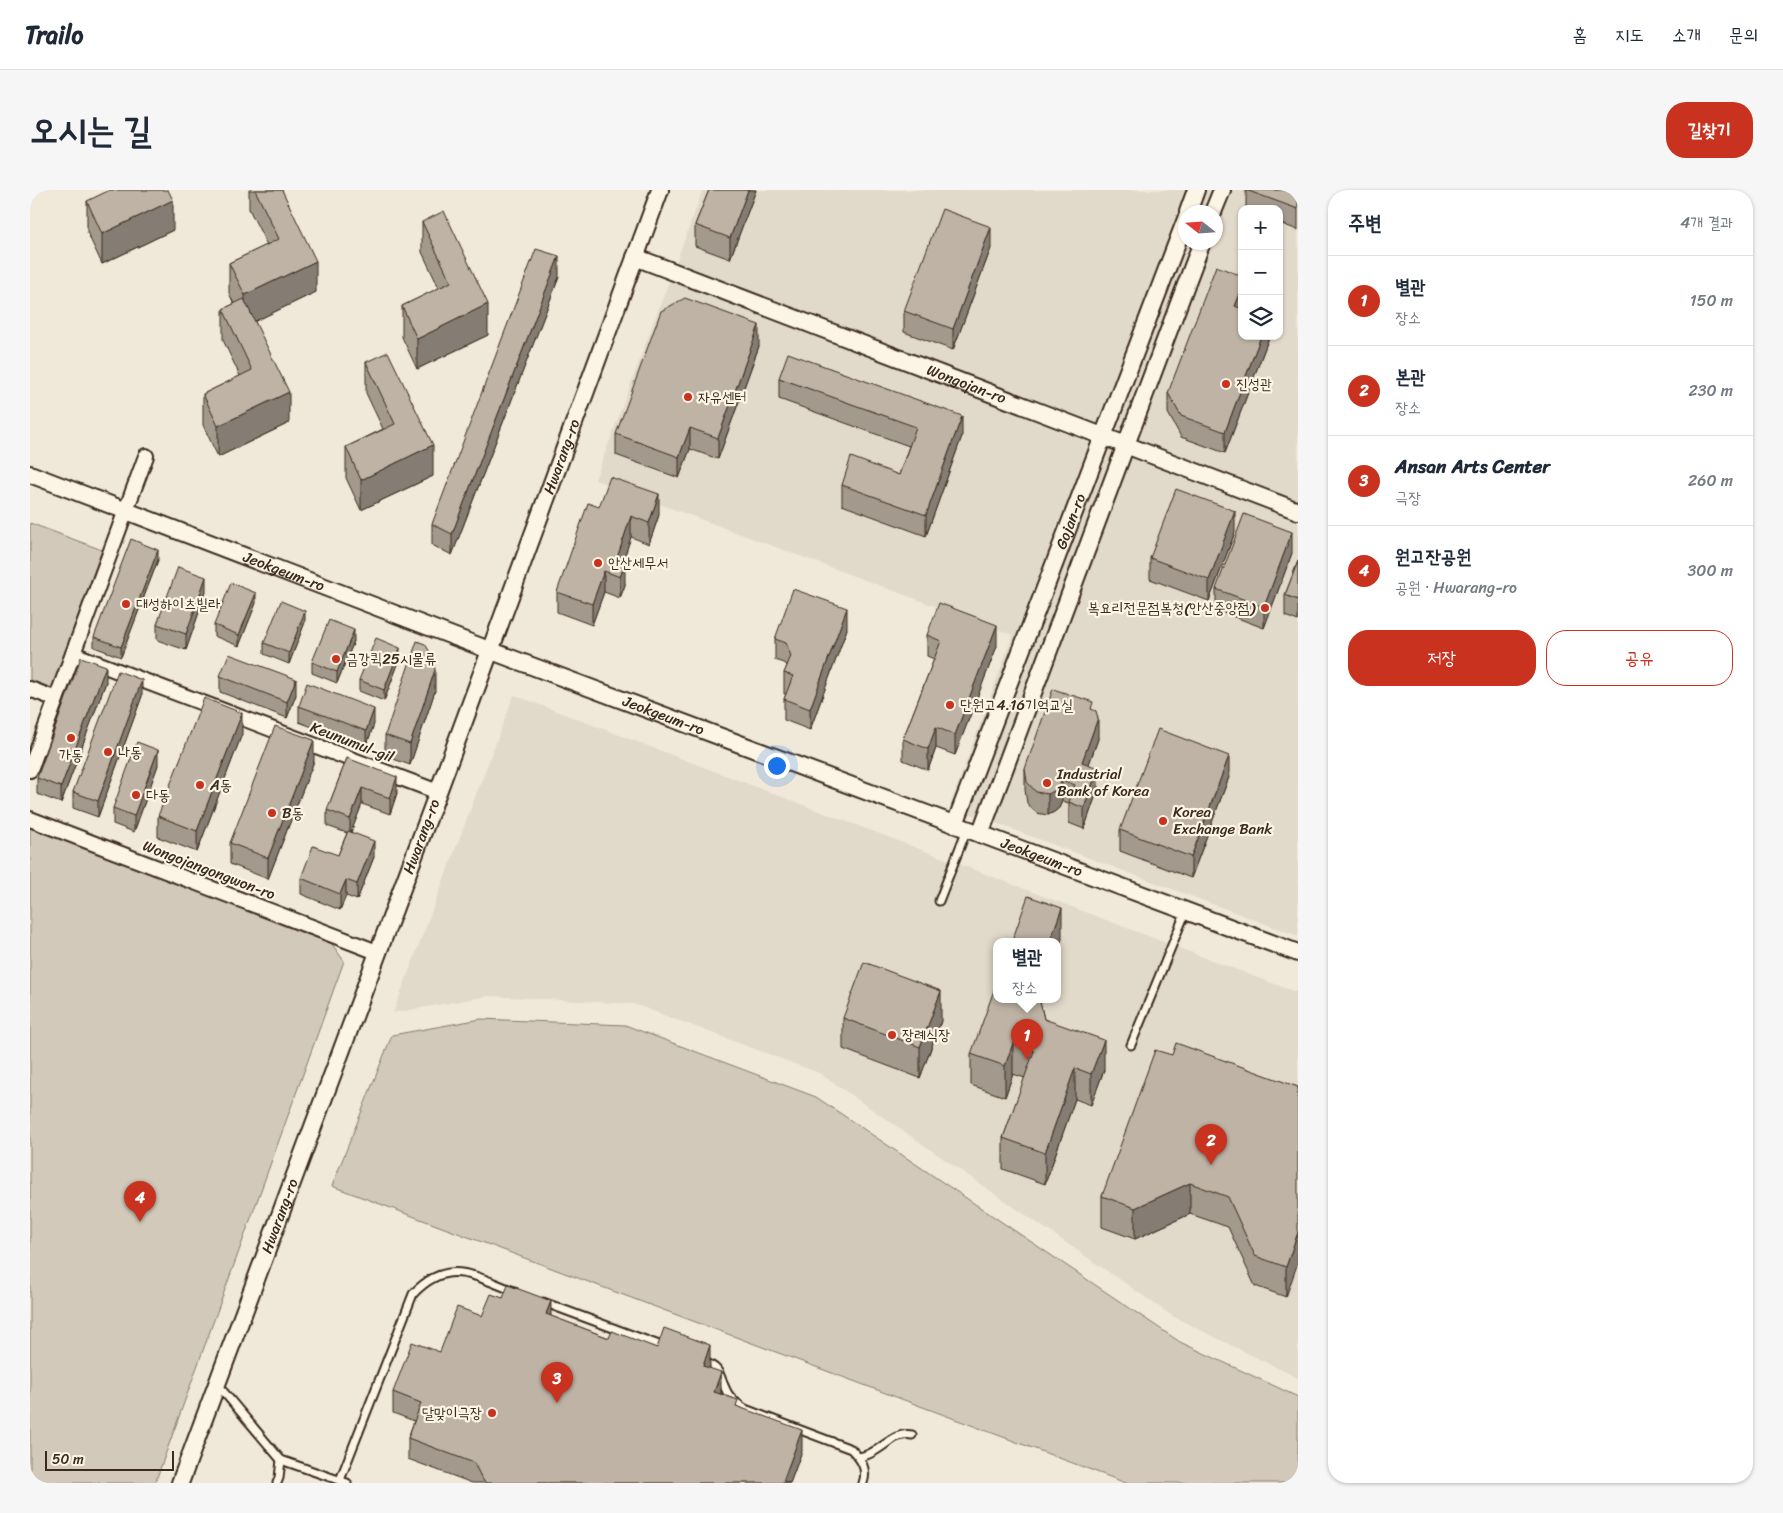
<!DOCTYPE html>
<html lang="ko">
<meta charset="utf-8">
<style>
:root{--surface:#fff;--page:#f6f6f7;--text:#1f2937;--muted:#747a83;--line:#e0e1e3;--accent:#c8321e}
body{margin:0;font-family:Sriracha,"Poor Story",sans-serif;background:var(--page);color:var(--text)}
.controls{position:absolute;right:15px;top:15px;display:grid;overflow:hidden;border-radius:10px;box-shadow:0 1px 4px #0004}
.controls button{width:45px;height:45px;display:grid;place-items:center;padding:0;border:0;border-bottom:1px solid var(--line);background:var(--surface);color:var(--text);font:25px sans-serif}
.compass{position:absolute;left:1148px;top:15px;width:45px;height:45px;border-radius:50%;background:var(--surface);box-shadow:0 1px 4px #0004;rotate:287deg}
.scale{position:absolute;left:15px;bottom:12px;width:129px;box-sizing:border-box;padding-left:5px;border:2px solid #3b2a1e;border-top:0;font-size:14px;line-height:18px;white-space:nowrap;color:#3b2a1e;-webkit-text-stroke:4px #fcf5e5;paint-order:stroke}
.you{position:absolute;left:746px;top:575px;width:18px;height:18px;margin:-12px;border:4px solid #fff;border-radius:50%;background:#1a73e8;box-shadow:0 0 0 8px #1a73e833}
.badge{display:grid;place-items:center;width:32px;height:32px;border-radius:50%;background:var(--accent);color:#fff;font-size:16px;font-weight:700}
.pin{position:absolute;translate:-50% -41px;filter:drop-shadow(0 1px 2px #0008)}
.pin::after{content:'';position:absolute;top:26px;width:18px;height:15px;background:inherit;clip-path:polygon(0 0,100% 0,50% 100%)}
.popup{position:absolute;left:963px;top:748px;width:68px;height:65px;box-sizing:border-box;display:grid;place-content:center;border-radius:10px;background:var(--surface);filter:drop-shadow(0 1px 4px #0005);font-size:16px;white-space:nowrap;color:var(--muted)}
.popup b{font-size:19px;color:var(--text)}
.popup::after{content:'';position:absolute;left:50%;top:100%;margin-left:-10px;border:10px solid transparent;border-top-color:var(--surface)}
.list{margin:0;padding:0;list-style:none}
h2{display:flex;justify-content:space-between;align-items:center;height:65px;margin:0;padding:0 20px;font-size:21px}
h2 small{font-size:16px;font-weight:400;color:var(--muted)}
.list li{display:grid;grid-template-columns:32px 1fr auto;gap:15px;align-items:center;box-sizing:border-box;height:90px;padding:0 20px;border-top:1px solid var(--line)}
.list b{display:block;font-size:19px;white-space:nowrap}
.list p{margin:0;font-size:16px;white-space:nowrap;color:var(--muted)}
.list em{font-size:16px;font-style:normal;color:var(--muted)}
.actions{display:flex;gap:10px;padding:15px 20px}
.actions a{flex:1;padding:11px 0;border:1px solid var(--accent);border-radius:20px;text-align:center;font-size:18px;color:var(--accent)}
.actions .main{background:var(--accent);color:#fff}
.icon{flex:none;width:28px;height:28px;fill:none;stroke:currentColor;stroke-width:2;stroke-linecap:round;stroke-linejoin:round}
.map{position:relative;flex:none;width:1268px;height:1293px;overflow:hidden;border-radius:20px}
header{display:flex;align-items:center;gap:30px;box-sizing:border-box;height:70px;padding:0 25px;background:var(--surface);border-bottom:1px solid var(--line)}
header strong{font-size:24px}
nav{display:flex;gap:28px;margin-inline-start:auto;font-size:18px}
.intro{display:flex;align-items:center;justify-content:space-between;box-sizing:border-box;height:120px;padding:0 30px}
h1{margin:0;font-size:35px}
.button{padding:12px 22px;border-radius:20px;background:var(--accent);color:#fff;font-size:18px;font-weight:700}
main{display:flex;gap:30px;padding:0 30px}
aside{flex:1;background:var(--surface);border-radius:20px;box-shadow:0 1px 4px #0004}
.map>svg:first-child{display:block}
.built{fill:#e1d9c9;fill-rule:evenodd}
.green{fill:#d2c9ba;stroke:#867a6c}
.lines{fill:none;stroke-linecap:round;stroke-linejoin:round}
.service-casing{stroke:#3b2a1e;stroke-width:11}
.minor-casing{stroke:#3b2a1e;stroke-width:18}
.tertiary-casing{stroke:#3b2a1e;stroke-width:20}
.service{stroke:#fcf5e5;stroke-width:7}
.minor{stroke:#fcf5e5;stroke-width:14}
.tertiary{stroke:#fcf5e5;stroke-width:16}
.wall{fill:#a39a8d;stroke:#3b2a1e}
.shaded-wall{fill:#857d73;stroke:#3b2a1e}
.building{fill:#beb3a4;stroke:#3b2a1e}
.poi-dot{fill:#c8321e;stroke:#fcf5e5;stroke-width:2}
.labels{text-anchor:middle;stroke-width:4.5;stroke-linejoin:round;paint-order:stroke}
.street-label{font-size:15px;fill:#3b2a1e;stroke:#fcf5e5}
.poi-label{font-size:15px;fill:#3b2a1e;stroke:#fcf5e5;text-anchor:start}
</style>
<header>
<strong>Trailo</strong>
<nav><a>홈</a><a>지도</a><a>소개</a><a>문의</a></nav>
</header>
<div class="intro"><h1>오시는 길</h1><a class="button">길찾기</a></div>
<main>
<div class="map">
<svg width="1268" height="1293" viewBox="0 0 1268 1293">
<rect width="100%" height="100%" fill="#f0e9d9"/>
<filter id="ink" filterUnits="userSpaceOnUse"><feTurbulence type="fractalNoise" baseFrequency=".02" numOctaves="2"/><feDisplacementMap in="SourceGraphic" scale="10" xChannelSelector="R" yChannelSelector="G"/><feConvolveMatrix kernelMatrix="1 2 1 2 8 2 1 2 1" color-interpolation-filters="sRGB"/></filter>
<g filter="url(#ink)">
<!-- built -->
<g class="built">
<path d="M673,0H1268V746L920,616L983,445L565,290ZM1212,19H1249V146H1212ZM1156,22H1186V52H1156Z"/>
<path d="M484,505L1268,803V1188L1144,1127L789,883L604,814L458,806L363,823ZM967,751H1027V809H967Z"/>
</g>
<!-- green -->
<g class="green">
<polygon points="0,333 72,360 22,498 0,490"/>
<polygon points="0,636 299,750 314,771 125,1293 0,1293"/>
<polygon points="451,829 595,835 786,907 1150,1152 1268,1207 1268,1293 1096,1293 302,996 362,845"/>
</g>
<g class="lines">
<!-- service casing -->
<g class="service-casing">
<g id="service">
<polyline points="909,711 937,639"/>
<polyline points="1101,855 1156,721"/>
<polyline points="513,1112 637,1158"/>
<path d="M672,1171C693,1179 688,1185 697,1202C701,1210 708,1214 715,1219L821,1259C831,1269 838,1279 833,1293"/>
<polyline points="187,1194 251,1270 317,1293"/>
<path d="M829,1267C833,1266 838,1265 841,1263C856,1256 865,1242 882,1245"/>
<path d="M310,1290L383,1104C418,1067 444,1086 484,1101"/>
<polyline points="247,1293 249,1288 251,1270"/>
</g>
</g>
<!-- minor casing -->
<g class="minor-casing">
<g id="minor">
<polyline points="43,464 408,602"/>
<polyline points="0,499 26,509"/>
<polyline points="0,580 116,266"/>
<polyline points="0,629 347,762"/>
</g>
</g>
<!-- tertiary casing -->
<g class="tertiary-casing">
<g id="tertiary">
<polyline points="1158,22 1166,0"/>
<polyline points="1183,22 1192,0"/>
<path id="s1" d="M605,67L1268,321"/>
<path id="s2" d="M0,284L459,460L1268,763"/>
<path id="s3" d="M925,634L1156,29"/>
<polyline points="950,644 1172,52"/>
<path id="s4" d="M150,1293L408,602L630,0"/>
</g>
</g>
<!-- service -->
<use href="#service" class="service"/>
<!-- minor -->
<use href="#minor" class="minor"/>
<!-- tertiary -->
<use href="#tertiary" class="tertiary"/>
</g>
<!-- wall -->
<g class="wall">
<polygon points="219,0 252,0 286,102 225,131 259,233 188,267 173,235 173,204 210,186 193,150 193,119 204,114 199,103 199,73 237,55 219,19"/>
<polygon points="679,0 726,0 700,69 665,56 665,35"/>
<polygon points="1216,0 1268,0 1268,40 1249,33 1249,19 1216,19"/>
<polygon points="57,11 143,40 72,74 57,42"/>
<polygon points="392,32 458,145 387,179 372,147 372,116 409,98 392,62"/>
<polygon points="961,58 923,160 874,142 874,121"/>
<polygon points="529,87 422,365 402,355 402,334"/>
<polygon points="1212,146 1238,146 1238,150 1195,263 1151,247 1138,223 1138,203"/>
<polygon points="729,156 688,269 660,259 649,288 586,265 586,244"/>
<polygon points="336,172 403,286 331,320 316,288 316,257 353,239 336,203"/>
<polygon points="749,188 932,246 896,346 812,315 812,295 869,285 879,256 749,209"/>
<polygon points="569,317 629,325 619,354 601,347 592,373 595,395 590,408 574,402 562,435 527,422 527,402"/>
<polygon points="1205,342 1179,411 1120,389 1120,368"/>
<polygon points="1262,363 1234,438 1186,420 1186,399"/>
<polygon points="128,370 91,467 64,457 64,447"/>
<polygon points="1268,371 1268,431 1255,426 1255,405"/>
<polygon points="176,402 156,460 127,450 127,434"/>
<polygon points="226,413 209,456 184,446 184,435"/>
<polygon points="275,432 259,474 234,464 234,453"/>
<polygon points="817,439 780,540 754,530 754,509 756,504 754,504 754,483 757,476 756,474 745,470 745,449"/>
<polygon points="897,445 967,456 925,565 906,558 898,580 873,570 873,549 904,469 897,466"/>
<polygon points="324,451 307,493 282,483 282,472"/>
<polygon points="370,469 354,511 329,501 329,490"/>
<polygon points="190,486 266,505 257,528 190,502"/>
<polygon points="76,492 31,613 7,604 7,588"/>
<polygon points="405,501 380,575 355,566 355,545"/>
<polygon points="112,506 68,627 43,618 43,602"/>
<polygon points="269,516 344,534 336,557 269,532"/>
<polygon points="1063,520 1068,549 1059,574 1068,599 1054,639 1039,633 1039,613 1032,611 1029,618 1024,622 1018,625 1006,623 997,613 995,600 995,579"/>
<polygon points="212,544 167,662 128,647 128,626"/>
<polygon points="317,568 367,603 360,624 332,614 321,642 344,667 327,710 316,706 310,720 271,704 271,688 308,665 317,643 297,636 297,620"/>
<polygon points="284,571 238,689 200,674 200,653"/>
<polygon points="128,575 104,642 83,634 83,618"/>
<polygon points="1199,587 1161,688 1090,661 1090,640"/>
<polygon points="1010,812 1014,829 1074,880 1061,915 1045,909 1015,994 973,979 973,948 995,888 983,884 975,907 941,895 941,864"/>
<polygon points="813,828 911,831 890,888 813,859"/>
<polygon points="1142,865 1268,897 1256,1107 1225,1096 1198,1037 1160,1024 1105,1049 1072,1037 1072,1006"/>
<polygon points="473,1108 579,1148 627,1158 680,1176 680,1178 691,1204 708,1217 772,1261 760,1293 442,1293 378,1269 378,1248 384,1231 363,1223 363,1202"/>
</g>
<!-- shaded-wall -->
<g class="shaded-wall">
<polygon points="718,0 726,0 700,69 700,48"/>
<polygon points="143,10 143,40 72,74 72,44"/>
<polygon points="961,37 961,58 923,160 923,139"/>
<polygon points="529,66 529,87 422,365 422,344"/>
<polygon points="286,71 286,102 215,136 215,105"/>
<polygon points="1212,99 1212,120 1205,116"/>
<polygon points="458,114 458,145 387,179 387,149"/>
<polygon points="729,135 729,156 688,269 688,248"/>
<polygon points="1231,146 1238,146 1238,150 1195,263 1195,242"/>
<polygon points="259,202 259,233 188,267 188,236"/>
<polygon points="932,226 932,246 896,346 896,325"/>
<polygon points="660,238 660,259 649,288 649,267"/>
<polygon points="403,255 403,286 331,320 331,290"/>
<polygon points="629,304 629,325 619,354 619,333"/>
<polygon points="1205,321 1205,342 1179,411 1179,390"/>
<polygon points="601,326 601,347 588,386 586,371"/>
<polygon points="1262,342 1262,363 1234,438 1234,417"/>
<polygon points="128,360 128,370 91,467 91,457"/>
<polygon points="595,374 595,395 590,408 590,387"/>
<polygon points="574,381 574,402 562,435 562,414"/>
<polygon points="176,387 176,402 156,460 156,444"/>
<polygon points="226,403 226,413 209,456 209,445"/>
<polygon points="817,418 817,439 780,540 780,519"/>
<polygon points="275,421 275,432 259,474 259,463"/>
<polygon points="967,435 967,456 925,565 925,545"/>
<polygon points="324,440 324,451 307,493 307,482"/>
<polygon points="370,458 370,469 354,511 354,500"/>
<polygon points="76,476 76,492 31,613 31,597"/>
<polygon points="405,480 405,501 380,575 380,554"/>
<polygon points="266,489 266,505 257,528 257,512"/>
<polygon points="112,490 112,506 68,627 68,611"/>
<polygon points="344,519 344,534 336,557 336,541"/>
<polygon points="212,523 212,544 167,662 167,641"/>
<polygon points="1068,528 1068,549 1052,593 1052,572"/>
<polygon points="906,537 906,558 898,580 898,559"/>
<polygon points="284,550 284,571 238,689 238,668"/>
<polygon points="128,560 128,575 104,642 104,626"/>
<polygon points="1199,566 1199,587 1161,688 1161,667"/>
<polygon points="1068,578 1068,599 1054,639 1054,618"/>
<polygon points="367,587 367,603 360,624 360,608"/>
<polygon points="1032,590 1032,611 1029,618 1024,622 1018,625 1018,604"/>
<polygon points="332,598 332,614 320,645 320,629"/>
<polygon points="344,651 344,667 327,710 327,694"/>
<polygon points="316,690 316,706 310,720 310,704"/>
<polygon points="1032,718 1032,749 1027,763 1027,751 1020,751"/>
<polygon points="911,801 911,831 890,888 890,857"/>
<polygon points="1000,809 1011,809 1000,839"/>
<polygon points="1074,850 1074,880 1061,915 1061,884"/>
<polygon points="983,853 983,884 975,907 975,876"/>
<polygon points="1045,878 1045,909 1015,994 1015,963"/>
<polygon points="1160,993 1160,1024 1105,1049 1105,1018"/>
<polygon points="1268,1042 1268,1072 1256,1107 1256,1077"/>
<polygon points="521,1111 521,1132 516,1124"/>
<polygon points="680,1155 680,1176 673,1196 673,1176"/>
<polygon points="691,1182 691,1203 684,1222 684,1202"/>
<polygon points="772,1240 772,1261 760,1293 753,1291"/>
</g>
<!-- building -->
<g class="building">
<polygon points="80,0 138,0 143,10 72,44 57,11"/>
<polygon points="225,0 252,0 286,71 215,105 199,73 249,49"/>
<polygon points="679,0 718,0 700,48 665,35"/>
<polygon points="1216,0 1268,0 1268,19"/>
<polygon points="912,19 961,37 923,139 874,121"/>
<polygon points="414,21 458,114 387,149 372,116 421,92 392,32"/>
<polygon points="506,59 529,66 422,344 402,334"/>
<polygon points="1186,76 1212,86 1212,99 1205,116 1212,119 1212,146 1231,146 1195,242 1151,226 1138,203"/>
<polygon points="655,108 729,135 688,248 660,238 649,267 586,244 631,121"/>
<polygon points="214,109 259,202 188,236 173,204 222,180 193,119"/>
<polygon points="358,162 403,255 331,290 316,257 365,234 336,172"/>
<polygon points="758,163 932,226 896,325 812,295 821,267 869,285 886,237 749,188"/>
<polygon points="580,287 629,304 619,333 601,326 586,371 595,374 590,387 574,381 562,414 527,402 558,313 569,317"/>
<polygon points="1146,299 1205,321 1179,390 1120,368"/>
<polygon points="1214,324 1262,342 1234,417 1186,399"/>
<polygon points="101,349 128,360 91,457 64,447"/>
<polygon points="1268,371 1268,410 1255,405"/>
<polygon points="148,377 176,387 156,444 127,434"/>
<polygon points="201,393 226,403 209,445 184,435"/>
<polygon points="763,399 817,418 780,519 754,509 763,486 754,483 761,466 756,453 745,449"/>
<polygon points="251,411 275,421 259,463 234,453"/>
<polygon points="909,413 967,435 925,545 906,537 898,559 873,549 911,451 897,445"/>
<polygon points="299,430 324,440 307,482 282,472"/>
<polygon points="346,448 370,458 354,500 329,490"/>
<polygon points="387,451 395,454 403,467 405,480 380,554 355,545"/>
<polygon points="199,464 266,489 257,512 190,486"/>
<polygon points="51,467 76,476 31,597 7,588"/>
<polygon points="88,481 112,490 68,611 43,602"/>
<polygon points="277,493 344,519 336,541 269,516"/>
<polygon points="1023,499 1063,512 1061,519 1066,521 1068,528 1052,572 1068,578 1054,618 1039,612 1045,595 1032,590 1029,597 1024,601 1018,604 1006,602 997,592 995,579"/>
<polygon points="174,508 212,523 167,641 128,626"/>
<polygon points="245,536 284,550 238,668 200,653"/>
<polygon points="1128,539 1199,566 1161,667 1090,640"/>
<polygon points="107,552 128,560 104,626 83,618"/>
<polygon points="317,568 367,587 360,608 332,598 320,629 297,620"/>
<polygon points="318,641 344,651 327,694 316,690 310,704 271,688 283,656 308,665"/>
<polygon points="998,706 1032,718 1020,751 982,751"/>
<polygon points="834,772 911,801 890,857 813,828"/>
<polygon points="967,792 967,809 1001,809 1010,812 1014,829 1074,850 1061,884 1045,878 1015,963 973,948 1004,861 983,853 975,876 941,864"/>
<polygon points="1146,853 1268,897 1268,1042 1256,1077 1225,1066 1198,1007 1160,993 1105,1018 1072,1006 1125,860 1142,865"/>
<polygon points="478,1095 521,1111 516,1124 579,1148 582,1141 627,1158 634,1138 680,1155 673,1176 691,1182 684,1202 708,1210 706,1216 772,1240 753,1291 759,1293 456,1293 452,1289 444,1273 378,1248 391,1213 363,1202 382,1152 410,1162 427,1117 452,1126 461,1104 473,1108"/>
</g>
</g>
<!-- markers -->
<g class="poi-dot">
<circle cx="1196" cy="194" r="5"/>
<circle cx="658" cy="207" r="5"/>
<circle cx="568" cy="373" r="5"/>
<circle cx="96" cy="414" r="5"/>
<circle cx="1235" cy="418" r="5"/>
<circle cx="306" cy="469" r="5"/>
<circle cx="920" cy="515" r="5"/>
<circle cx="41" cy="548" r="5"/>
<circle cx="78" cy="562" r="5"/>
<circle cx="1017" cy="593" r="5"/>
<circle cx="170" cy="595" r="5"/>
<circle cx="106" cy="605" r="5"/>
<circle cx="242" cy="623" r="5"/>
<circle cx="1133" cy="631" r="5"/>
<circle cx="862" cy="845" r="5"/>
<circle cx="462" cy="1223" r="5"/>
</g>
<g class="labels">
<!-- street labels -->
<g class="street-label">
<text dy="5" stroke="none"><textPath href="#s1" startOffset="355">Wongojan-ro</textPath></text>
<text dy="5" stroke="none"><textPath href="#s4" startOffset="1095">Hwarang-ro</textPath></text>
<text dy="5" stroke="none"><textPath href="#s3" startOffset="324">Gojan-ro</textPath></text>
<text dy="5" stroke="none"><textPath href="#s2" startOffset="272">Jeokgeum-ro</textPath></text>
<text dy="5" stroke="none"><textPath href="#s2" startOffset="678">Jeokgeum-ro</textPath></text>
<text transform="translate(322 552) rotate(21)" y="5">Keunumul-gil</text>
<text dy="5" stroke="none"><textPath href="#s4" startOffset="690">Hwarang-ro</textPath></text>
<text dy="5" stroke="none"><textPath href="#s2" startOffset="1082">Jeokgeum-ro</textPath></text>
<text transform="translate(179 680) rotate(21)" y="5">Wongojangongwon-ro</text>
<text dy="5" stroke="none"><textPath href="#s4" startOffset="285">Hwarang-ro</textPath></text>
</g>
<!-- poi labels -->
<g class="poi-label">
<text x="1206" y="199">진성관</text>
<text x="668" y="212">자유센터</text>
<text x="578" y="378">안산세무서</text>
<text x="106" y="419">대성하이츠빌라</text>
<text x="1225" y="423" text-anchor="end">복요리전문점복청(안산중앙점)</text>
<text x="316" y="474">금강퀵25시물류</text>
<text x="930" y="520">단원고4.16기억교실</text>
<text x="88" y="567">나동</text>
<text x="41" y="570" text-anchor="middle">가동</text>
<text x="1027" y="589">Industrial<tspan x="1027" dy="17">Bank of Korea</tspan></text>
<text x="180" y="600">A동</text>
<text x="116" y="610">다동</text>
<text x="1143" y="627">Korea<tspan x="1143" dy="17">Exchange Bank</tspan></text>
<text x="252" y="628">B동</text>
<text x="872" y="850">장례식장</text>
<text x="452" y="1228" text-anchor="end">달맞이극장</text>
</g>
</g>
</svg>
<div class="controls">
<button>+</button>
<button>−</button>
<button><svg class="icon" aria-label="layers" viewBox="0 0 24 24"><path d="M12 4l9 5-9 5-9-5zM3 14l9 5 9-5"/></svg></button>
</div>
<svg class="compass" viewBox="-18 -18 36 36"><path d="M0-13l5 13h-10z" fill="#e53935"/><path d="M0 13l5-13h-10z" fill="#747a83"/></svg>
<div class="scale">50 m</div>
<div class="you"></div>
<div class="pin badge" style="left:997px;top:870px">1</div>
<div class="popup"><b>별관</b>장소</div>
<div class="pin badge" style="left:1181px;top:975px">2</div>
<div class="pin badge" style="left:527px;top:1213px">3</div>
<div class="pin badge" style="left:110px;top:1032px">4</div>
</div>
<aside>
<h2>주변<small>4개 결과</small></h2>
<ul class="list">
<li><span class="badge">1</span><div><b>별관</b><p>장소</p></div><em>150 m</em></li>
<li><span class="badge">2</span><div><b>본관</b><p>장소</p></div><em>230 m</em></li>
<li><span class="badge">3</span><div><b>Ansan Arts Center</b><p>극장</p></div><em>260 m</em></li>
<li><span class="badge">4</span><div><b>원고잔공원</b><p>공원 · Hwarang-ro</p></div><em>300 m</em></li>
</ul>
<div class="actions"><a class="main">저장</a><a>공유</a></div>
</aside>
</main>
